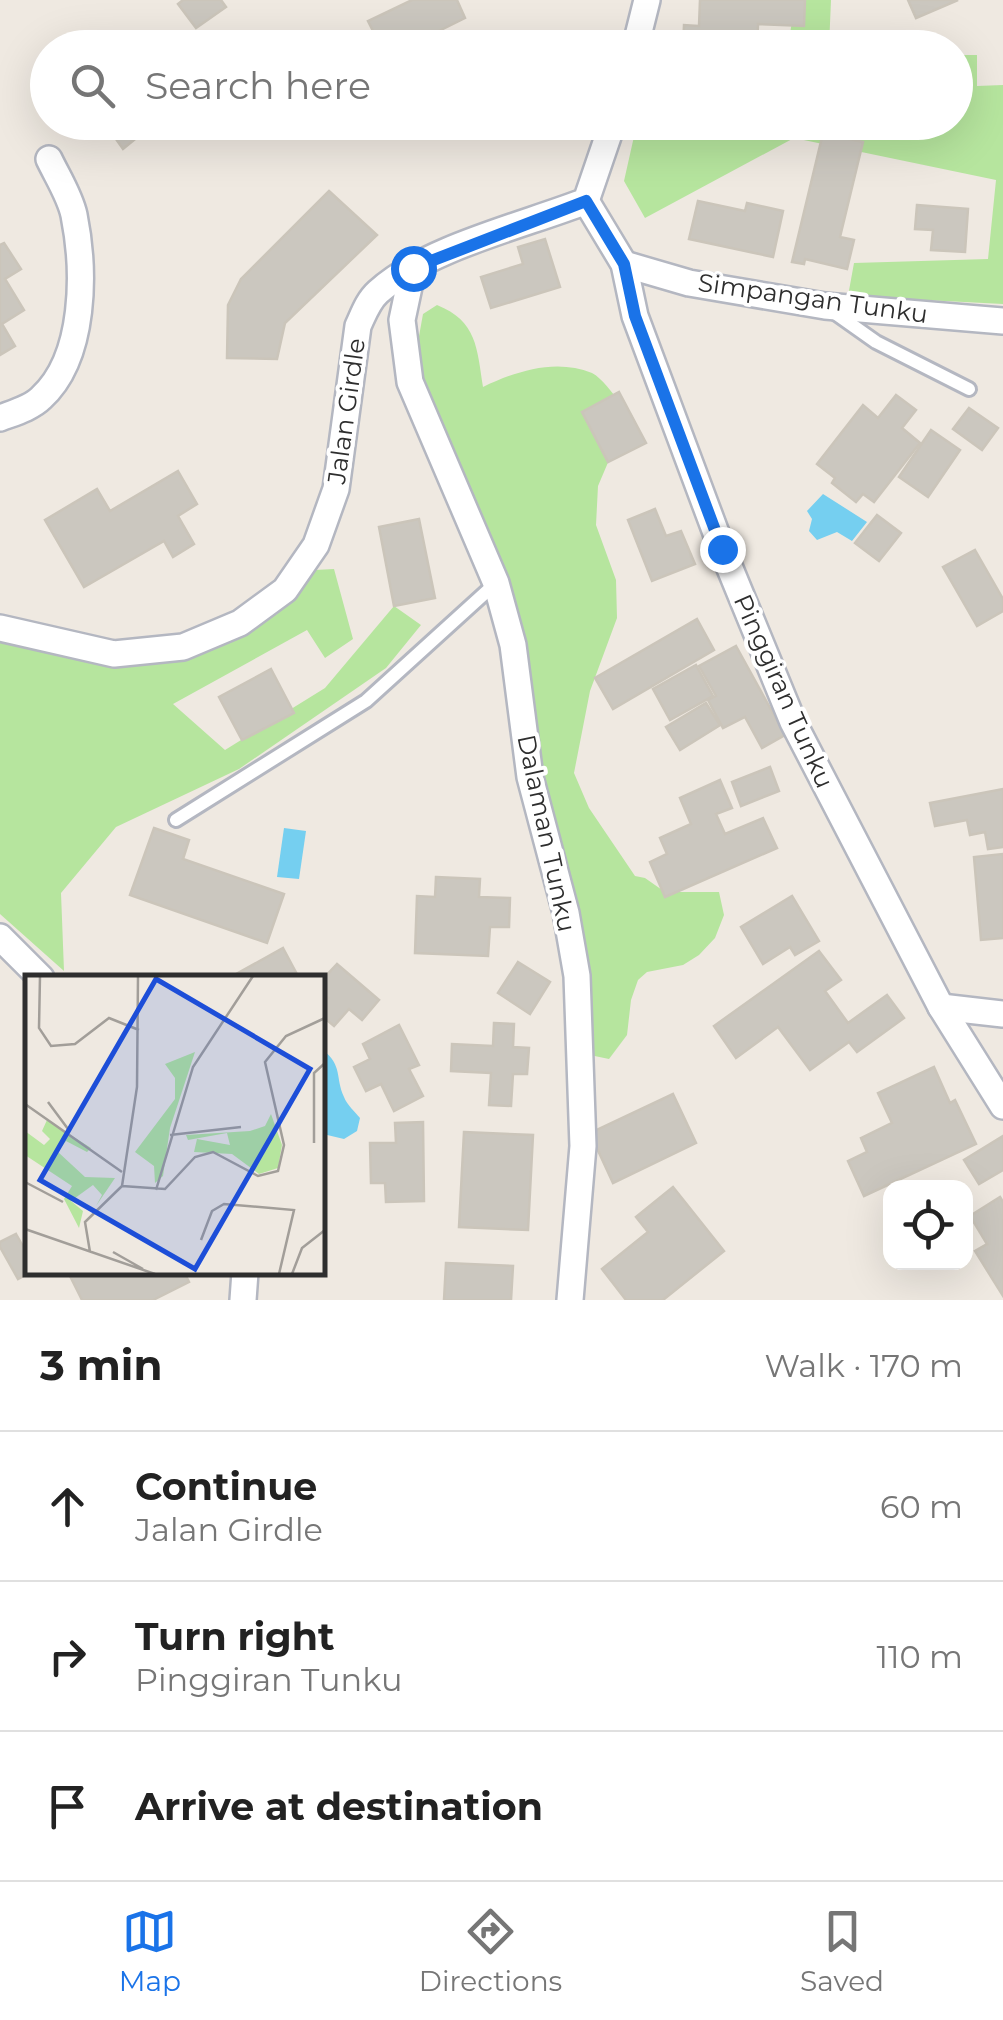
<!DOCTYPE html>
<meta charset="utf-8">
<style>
:root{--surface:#fff;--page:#f2f2f2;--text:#222;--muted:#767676;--line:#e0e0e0;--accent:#1a73e8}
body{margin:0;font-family:Montserrat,sans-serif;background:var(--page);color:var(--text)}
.controls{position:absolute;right:30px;bottom:30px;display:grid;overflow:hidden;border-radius:20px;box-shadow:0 10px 40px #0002}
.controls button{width:90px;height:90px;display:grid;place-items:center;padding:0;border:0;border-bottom:2px solid var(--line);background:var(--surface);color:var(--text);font:50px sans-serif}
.stop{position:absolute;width:30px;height:30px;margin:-22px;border:8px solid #1a73e8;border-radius:50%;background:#fff}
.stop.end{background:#1a73e8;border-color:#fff;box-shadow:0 2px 10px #0008}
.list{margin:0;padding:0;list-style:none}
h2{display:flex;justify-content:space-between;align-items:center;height:130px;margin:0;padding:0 40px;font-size:42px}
h2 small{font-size:32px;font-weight:400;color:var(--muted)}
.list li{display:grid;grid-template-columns:65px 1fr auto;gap:30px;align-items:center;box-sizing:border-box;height:150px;padding:0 40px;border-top:2px solid var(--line)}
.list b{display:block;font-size:38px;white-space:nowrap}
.list p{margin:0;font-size:32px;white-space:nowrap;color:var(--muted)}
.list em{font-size:32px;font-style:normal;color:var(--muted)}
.icon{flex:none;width:55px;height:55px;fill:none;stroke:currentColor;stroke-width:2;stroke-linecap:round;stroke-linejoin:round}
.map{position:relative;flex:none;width:1003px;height:1300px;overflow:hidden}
.search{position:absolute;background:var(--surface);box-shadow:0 10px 40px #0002;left:30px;right:30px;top:30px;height:110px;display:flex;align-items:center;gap:25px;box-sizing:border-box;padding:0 35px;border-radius:55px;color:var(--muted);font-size:38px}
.sheet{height:580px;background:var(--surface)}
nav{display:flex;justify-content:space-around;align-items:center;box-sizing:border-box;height:140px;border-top:2px solid var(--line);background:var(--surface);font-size:28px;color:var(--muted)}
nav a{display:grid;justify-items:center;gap:5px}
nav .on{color:var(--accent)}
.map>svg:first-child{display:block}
.green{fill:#b6e59e}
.water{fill:#75cff0}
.building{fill:#cbc7bf;stroke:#cbc5ba;stroke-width:2.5}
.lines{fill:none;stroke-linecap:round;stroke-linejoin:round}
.service-casing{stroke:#b4b7c1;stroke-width:18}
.minor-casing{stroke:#b4b7c1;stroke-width:30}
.service{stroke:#fff;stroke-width:12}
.minor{stroke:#fff;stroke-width:25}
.route{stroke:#1a73e8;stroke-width:12}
.labels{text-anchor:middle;stroke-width:8;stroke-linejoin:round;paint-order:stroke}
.street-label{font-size:25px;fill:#2e2e2e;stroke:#fff}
.inset-road{fill:none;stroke:#a29e99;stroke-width:2.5}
.view{fill:#1d4ed8;fill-opacity:0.15;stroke:#1d4ed8;stroke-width:5}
.inset-edge{fill:none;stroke:#2e2e2e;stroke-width:5}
</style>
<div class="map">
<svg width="1003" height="1300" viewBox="0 0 1003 1300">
<rect width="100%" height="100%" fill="#efe9e1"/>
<!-- green -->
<g class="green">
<polygon points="795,0 831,0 829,47 788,48"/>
<polygon points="956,55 977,55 977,86 1003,85 1003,304 848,296 854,263 988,259 996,180 794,138 645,218 624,181 637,123 956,122"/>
<path d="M437,305C477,321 477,348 483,387C516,371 556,358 592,373C602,378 612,393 620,402L615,446L598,486L596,525L616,580L617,618L590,691L574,773L589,808L635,876L645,878L665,892H719L724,915L715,938L699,955L683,965L647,972L638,980L631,1000L627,1035L609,1059L585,1054L584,949L573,887L544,792L519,617L414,364L423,314Z"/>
<polygon points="334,569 353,639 325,658 307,630 173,704 225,750 325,688 394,606 421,625 386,668 239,769 116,827 61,893 64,971 0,914 0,640 142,665 226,643 277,614 315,570"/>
</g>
<!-- water -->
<g class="water">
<polygon points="823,494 867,522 852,541 837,532 817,540 809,531 812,519 807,511"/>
<polygon points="284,828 306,831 299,879 277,877"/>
<path d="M323,1050C343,1066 335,1077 344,1097C347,1105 355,1112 360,1118L357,1131L344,1139L323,1134Z"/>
</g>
<!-- building -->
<g class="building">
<polygon points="183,0 221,0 226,7 196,28 178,4"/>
<polygon points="412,0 457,0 465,18 435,33 442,48 343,48 374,33 368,21"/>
<polygon points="700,0 805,0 804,26 758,24 757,48 683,48 684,25 699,26"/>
<polygon points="908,0 958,0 916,18"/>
<polygon points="104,122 156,122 123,149"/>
<polygon points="823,133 863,142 840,237 854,240 847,269 805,259 804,264 792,262"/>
<polygon points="329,191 377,235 285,323 277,359 227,358 228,305 241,279"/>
<polygon points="698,201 745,211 747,203 783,211 773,257 689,239"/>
<polygon points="917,205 968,209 965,252 931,250 933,230 915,229"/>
<polygon points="545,239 560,287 491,308 481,277 523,264 518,247"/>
<polygon points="4,243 21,269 5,279 24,310 2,324 15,346 0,355 0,245"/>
<polygon points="619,392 646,443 608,462 582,412"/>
<polygon points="896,395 916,410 902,428 920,443 874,502 863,494 856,502 832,483 835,478 817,464 863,405 878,418"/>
<polygon points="969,408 998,428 982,450 953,429"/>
<polygon points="931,430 960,450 928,497 899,477"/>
<polygon points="178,471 197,504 178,516 194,544 173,557 164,541 84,587 45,520 97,489 110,511"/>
<polygon points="655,509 666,536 681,531 695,564 652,581 628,520"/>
<polygon points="877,515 901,533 879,561 855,543"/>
<polygon points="419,519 435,598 394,606 379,527"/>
<polygon points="975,550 1003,599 1003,611 977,626 943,567"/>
<polygon points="697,619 714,650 613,709 595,678"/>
<polygon points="736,646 785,735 762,748 745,717 723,728 708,700 716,696 699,666"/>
<polygon points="696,665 713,696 670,720 653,689"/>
<polygon points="271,669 294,713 242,740 219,697"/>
<polygon points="706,703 720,725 680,750 666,727"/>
<polygon points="770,767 779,791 741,806 732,782"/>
<polygon points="720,780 732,808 716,814 725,834 763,818 777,848 665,897 650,862 667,854 660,838 691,824 680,798"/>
<polygon points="1003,789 1003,847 988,849 985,832 970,835 967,820 935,826 930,803"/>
<polygon points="154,828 189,840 183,859 284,894 267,943 130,895"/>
<polygon points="1003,854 1003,938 981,940 974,857"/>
<polygon points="436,877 480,879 479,897 510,898 509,927 490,927 488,956 415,953 417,896 435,897"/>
<polygon points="792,896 819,941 795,955 790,947 763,964 741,927"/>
<polygon points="283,948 299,978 229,978"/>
<polygon points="819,951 841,980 825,991 848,1023 887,995 904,1018 857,1052 849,1042 810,1070 778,1027 736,1058 714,1026"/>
<polygon points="518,962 550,982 530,1014 498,993"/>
<polygon points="337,964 379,1000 362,1020 349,1009 334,1026 322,1016 322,1004 328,998 322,994 322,980"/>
<polygon points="494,1023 514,1024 513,1047 529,1048 527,1074 513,1074 511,1106 489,1105 491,1073 451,1071 452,1044 493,1046"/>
<polygon points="399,1025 419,1065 409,1069 423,1096 394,1111 381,1084 366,1091 354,1067 370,1059 363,1044"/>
<polygon points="934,1067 950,1103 955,1100 976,1144 864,1196 848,1161 867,1152 861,1138 892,1123 878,1093"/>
<polygon points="673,1094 696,1143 613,1183 590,1133"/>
<polygon points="423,1122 424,1201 386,1202 385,1183 371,1183 370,1143 396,1143 395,1123"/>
<polygon points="464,1132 533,1135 528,1230 459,1227"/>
<polygon points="1003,1136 1003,1170 979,1184 964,1160"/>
<polygon points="673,1187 724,1251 663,1300 626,1300 602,1269 648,1232 636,1217"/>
<polygon points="1000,1197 1003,1202 1003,1296 975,1251 987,1244 970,1216"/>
<polygon points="16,1234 28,1255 28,1272 31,1272 18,1279 0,1247 0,1242"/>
<polygon points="446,1263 513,1266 511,1300 444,1300"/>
<polygon points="68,1272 184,1272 189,1282 153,1300 82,1300"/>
</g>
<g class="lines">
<!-- service casing -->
<g class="service-casing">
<g id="service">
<polyline points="835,313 876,342 969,389"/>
<polyline points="176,820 366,701 496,583"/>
</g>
</g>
<!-- minor casing -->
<g class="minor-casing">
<g id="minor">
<polyline points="635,48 647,0"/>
<polyline points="586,201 624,264 635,316 722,549 793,722 941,1007 1003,1106"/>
<polyline points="624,264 689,283 825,306 1003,321"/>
<polyline points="413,268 402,320 410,382 496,583 513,645 530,777 566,913 577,976 583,1146 570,1300"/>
<path d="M0,418C13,413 31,408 41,398C86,357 85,270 74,215C70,196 57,176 49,159"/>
<path d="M0,628L114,654L183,647L240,623L285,590L316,545L336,489L358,326C364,313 368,301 378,292C426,248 525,225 586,201L613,122"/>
<polyline points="0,937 41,978"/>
<polyline points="941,1007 1003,1014"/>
<polyline points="243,1300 245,1272"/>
</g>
</g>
<!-- service -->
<use href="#service" class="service"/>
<!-- minor -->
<use href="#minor" class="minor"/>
</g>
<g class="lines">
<!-- route -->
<polyline class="route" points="413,268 586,201 624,264 635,316 722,549"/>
</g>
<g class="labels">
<!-- street labels -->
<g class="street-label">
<text transform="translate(813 298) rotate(8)" y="9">Simpangan Tunku</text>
<text transform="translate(346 411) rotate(-82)" y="9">Jalan Girdle</text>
<text transform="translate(784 691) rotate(66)" y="9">Pinggiran Tunku</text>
<text transform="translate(547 833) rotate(78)" y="9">Dalaman Tunku</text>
</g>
</g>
<!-- overview -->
<g transform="translate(25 975)">
<rect width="300" height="300" fill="#efe9e1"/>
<path d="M170,77L145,153L138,201L130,208L129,191L110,177L150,124V103L140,89ZM246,139L257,170L253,193L234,199L207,179L169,177L172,164L205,170L202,158L163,165L161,160L225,156L240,151ZM22,145L66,173L62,177L41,166L33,177L60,202L90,203L71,231L77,220L68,210L46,226L58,236L54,253L39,224L47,211L0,180V156L19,170L25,164L17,156Z" fill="#b6e59e"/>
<path class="inset-road" d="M15,1L14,53L26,71L50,69L84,43L114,55M23,127L43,154M0,129L97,197M145,160L216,152M289,168V98L300,88M0,207L38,227M97,211L140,214L170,182L188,177L233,201L253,196L259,170L240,87L261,61L300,43M97,211L112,112L113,1M131,215L168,92L228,1M0,254L130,299M176,265L187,236L199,229L269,235L254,299M65,277L60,247L97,211M88,277L118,294M267,299L277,273L300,255"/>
<path class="view" d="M131,4L285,94L170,294L15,205Z"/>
<rect width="300" height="300" class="inset-edge"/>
</g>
</svg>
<div class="controls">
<button><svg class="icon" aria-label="locate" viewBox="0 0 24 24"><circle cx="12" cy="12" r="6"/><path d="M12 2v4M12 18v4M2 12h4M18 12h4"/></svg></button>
</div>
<div class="stop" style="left:413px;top:268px"></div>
<div class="stop end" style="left:722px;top:549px"></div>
<div class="search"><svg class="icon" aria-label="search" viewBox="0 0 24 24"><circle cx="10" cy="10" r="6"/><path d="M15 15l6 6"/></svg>Search here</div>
</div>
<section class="sheet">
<h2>3 min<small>Walk · 170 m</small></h2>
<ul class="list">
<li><svg class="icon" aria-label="ahead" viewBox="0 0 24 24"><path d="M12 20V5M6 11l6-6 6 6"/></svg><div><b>Continue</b><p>Jalan Girdle</p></div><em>60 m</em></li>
<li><svg class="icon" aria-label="right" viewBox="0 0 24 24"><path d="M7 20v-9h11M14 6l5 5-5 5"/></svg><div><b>Turn right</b><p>Pinggiran Tunku</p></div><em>110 m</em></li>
<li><svg class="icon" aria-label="arrive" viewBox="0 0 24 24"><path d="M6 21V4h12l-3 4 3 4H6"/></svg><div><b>Arrive at destination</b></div></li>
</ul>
</section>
<nav>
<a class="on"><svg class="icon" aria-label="map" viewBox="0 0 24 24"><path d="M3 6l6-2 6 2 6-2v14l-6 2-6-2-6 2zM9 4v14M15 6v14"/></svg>Map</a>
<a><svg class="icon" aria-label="directions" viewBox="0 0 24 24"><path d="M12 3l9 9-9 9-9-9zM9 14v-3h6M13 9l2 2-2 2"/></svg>Directions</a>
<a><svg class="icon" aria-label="saved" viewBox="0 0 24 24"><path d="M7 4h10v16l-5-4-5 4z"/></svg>Saved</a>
</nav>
